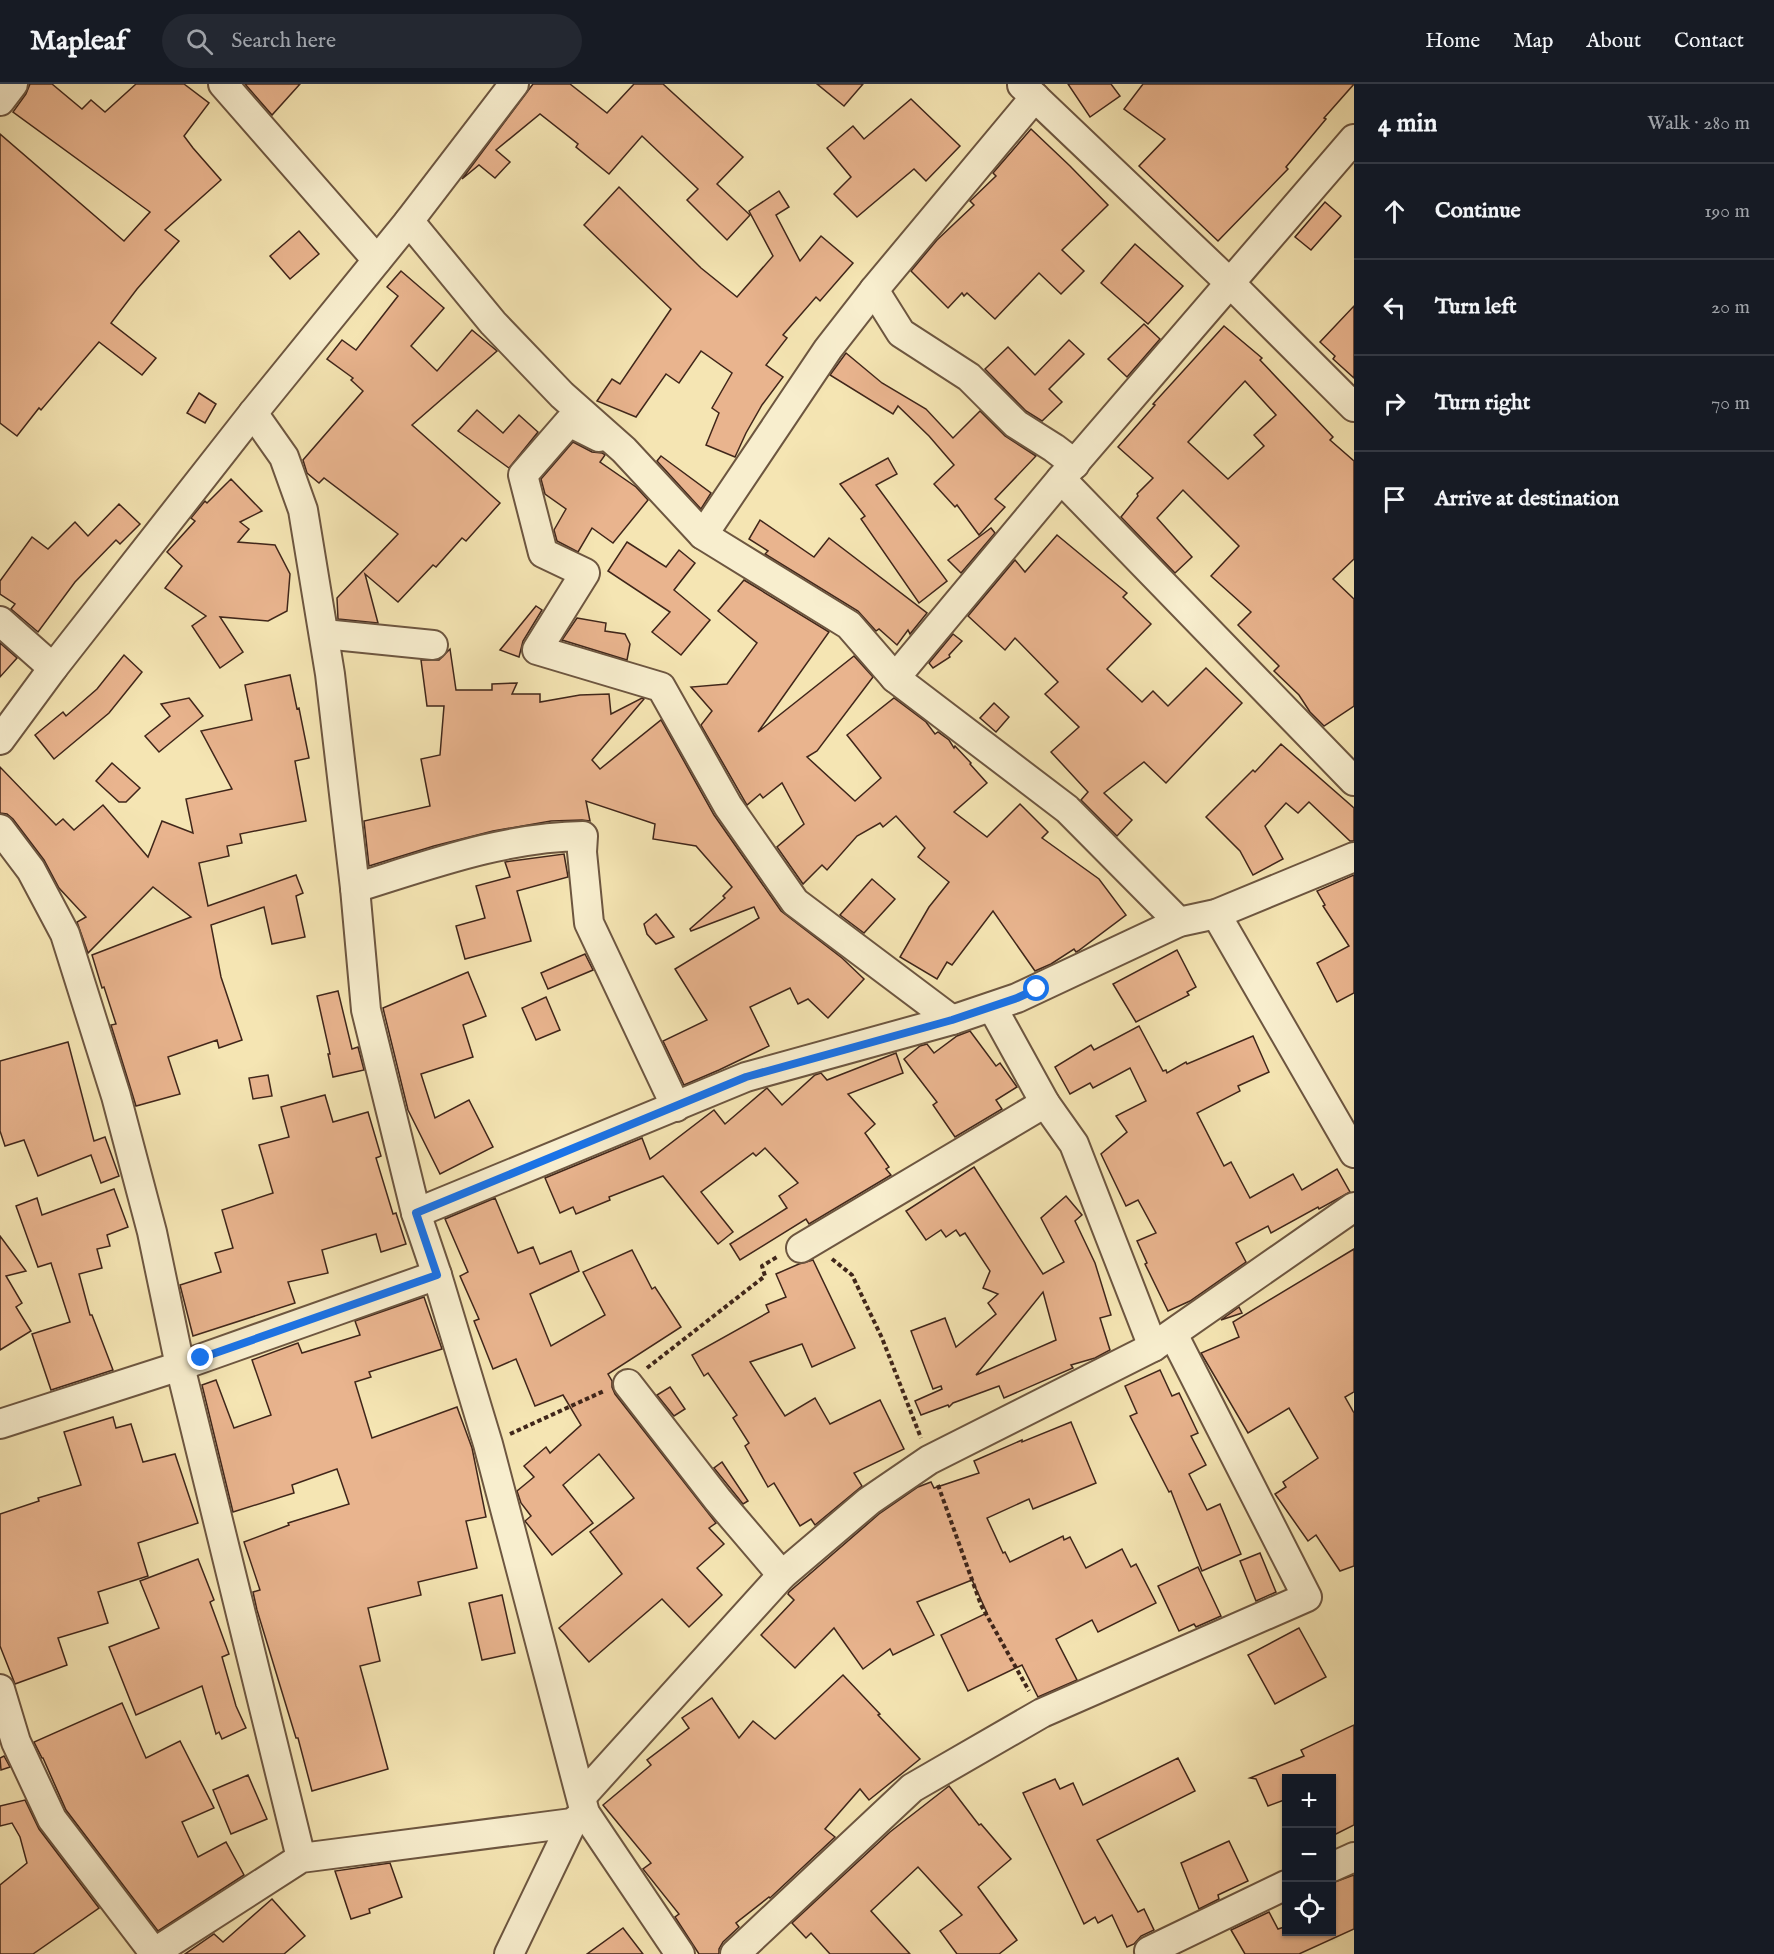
<!DOCTYPE html>
<meta charset="utf-8">
<style>
:root{--surface:#171b24;--page:#242831;--text:#f1f3f6;--muted:#9ea1a6;--line:#363941}
body{margin:0;font-family:"IM FELL English",serif;background:var(--page);color:var(--text)}
.controls{position:absolute;right:18px;bottom:18px;display:grid;overflow:hidden;border-radius:0px;box-shadow:0 2px 4px #0004}
.controls button{width:54px;height:54px;display:grid;place-items:center;padding:0;border:0;border-bottom:2px solid var(--line);background:var(--surface);color:var(--text);font:30px sans-serif}
.stop{position:absolute;width:18px;height:18px;margin:-14px;border:4px solid #1a73e8;border-radius:50%;background:#fff}
.stop.end{background:#1a73e8;border-color:#fff;box-shadow:0 2px 6px #0008}
.list{margin:0;padding:0;list-style:none}
h2{display:flex;justify-content:space-between;align-items:center;height:78px;margin:0;padding:0 24px;font-size:26px}
h2 small{font-size:20px;font-weight:400;color:var(--muted)}
.list li{display:grid;grid-template-columns:39px 1fr auto;gap:18px;align-items:center;box-sizing:border-box;height:96px;padding:0 24px;border-top:2px solid var(--line)}
.list b{display:block;font-size:22px;white-space:nowrap}
.list em{font-size:20px;font-style:normal;color:var(--muted)}
.icon{flex:none;width:33px;height:33px;fill:none;stroke:currentColor;stroke-width:2;stroke-linecap:round;stroke-linejoin:round}
.map{position:relative;flex:none;width:1354px;height:1870px;overflow:hidden}
header{display:flex;align-items:center;gap:36px;box-sizing:border-box;height:84px;padding:0 30px;background:var(--surface);border-bottom:2px solid var(--line)}
header strong{font-size:28px}
nav{display:flex;gap:33px;margin-inline-start:auto;font-size:21px}
.search{width:420px;height:54px;background:var(--page);display:flex;align-items:center;gap:15px;box-sizing:border-box;padding:0 21px;border-radius:33px;color:var(--muted);font-size:22px}
main{display:flex}
aside{flex:1;background:var(--surface)}
.map>svg:first-child{display:block}
.building{fill:#e9b48e;stroke:#40261a;stroke-width:1.5;fill-rule:evenodd}
.lines{fill:none;stroke-linecap:round;stroke-linejoin:round}
.minor-casing{stroke:#6d5640;stroke-width:32}
.path{stroke:#40261a;stroke-width:4;stroke-dasharray:4.5 3;stroke-linecap:butt}
.minor{stroke:#f8eece;stroke-width:28}
.route{stroke:#1a73e8;stroke-width:8}
</style>
<header>
<strong>Mapleaf</strong>
<div class="search"><svg class="icon" aria-label="search" viewBox="0 0 24 24"><circle cx="10" cy="10" r="6"/><path d="M15 15l6 6"/></svg>Search here</div>
<nav><a>Home</a><a>Map</a><a>About</a><a>Contact</a></nav>
</header>
<main>
<div class="map">
<svg width="1354" height="1870" viewBox="0 0 1354 1870">
<rect width="100%" height="100%" fill="#f5e5b3"/>
<filter id="stains"><feTurbulence type="fractalNoise" baseFrequency=".00333" numOctaves="4"/><feColorMatrix values="0 0 0 0 .2 0 0 0 0 .09 0 0 0 0 .02 0 0 0 .5 -.17"/></filter>
<radialGradient id="worn" r=".72"><stop offset=".6" stop-color="#630" stop-opacity="0"/><stop offset="1" stop-color="#630" stop-opacity=".3"/></radialGradient>
<!-- building -->
<g class="building">
<polygon points="30,0 52,0 82,25 91,16 105,28 136,0 184,0 209,19 184,52 193,64 221,96 165,146 179,157 137,205 111,239 156,274 142,291 99,258 41,326 39,324 17,352 0,339 0,50 124,157 150,128 13,28 26,10"/>
<polygon points="245,0 300,0 272,31"/>
<polygon points="533,0 570,0 607,29 634,0 663,0 743,73 717,100 750,131 727,156 687,116 698,105 642,52 609,90 576,63 578,60 540,30 496,66 510,78 495,94 479,81 462,95"/>
<polygon points="817,0 863,0 844,22"/>
<polygon points="1068,0 1111,0 1120,12 1090,33"/>
<polygon points="1143,0 1354,0 1324,34 1326,35 1286,83 1288,85 1218,157 1139,82 1165,55 1124,25"/>
<polygon points="911,15 960,62 926,97 914,85 857,133 834,110 851,93 827,64 853,42 864,55"/>
<polygon points="1031,45 1070,82 1108,121 1062,166 1084,187 1061,210 1039,189 995,235 967,209 964,212 962,209 948,224 911,187 937,156 974,121 970,117 996,92 993,89"/>
<polygon points="619,103 701,184 737,213 773,172 749,127 779,107 789,123 776,131 800,177 821,152 853,179 820,217 816,213 783,251 787,254 766,281 783,293 762,321 746,349 735,373 706,361 719,329 712,324 732,289 701,267 679,299 666,290 636,333 597,317 612,295 620,300 671,225 584,141"/>
<polygon points="1325,118 1341,132 1311,166 1295,153"/>
<polygon points="299,147 319,170 290,195 270,172"/>
<polygon points="1135,160 1183,202 1148,240 1101,199"/>
<polygon points="401,187 444,224 411,262 437,287 472,246 497,267 412,341 500,419 466,457 462,454 436,483 433,481 398,518 365,490 378,539 338,535 337,514 398,450 324,394 319,399 307,389 303,376 363,307 351,296 353,294 327,275 342,256 356,266 398,212 387,203"/>
<polygon points="1354,222 1354,294 1333,275 1335,272 1320,258"/>
<polygon points="1144,240 1160,255 1127,293 1108,275"/>
<path d="M1224,242L1262,274L1260,276L1333,353L1330,356L1354,377V475L1333,495L1354,515V622L1324,642L1310,628L1299,611L1274,587L1279,582L1238,541L1251,528L1211,492L1239,462L1183,406L1157,434L1192,473L1175,489L1121,433L1138,412L1137,410L1153,394L1118,363L1155,321L1153,320ZM1245,297L1276,331L1254,351L1264,362L1228,395L1188,358Z"/>
<polygon points="1069,256 1084,270 1049,305 1062,318 1042,337 1026,327 985,285 1008,263 1035,291"/>
<polygon points="846,269 882,299 926,325 953,354 980,327 1005,352 1036,372 995,415 1005,423 979,451 957,421 955,423 934,400 954,381 929,352 898,322 893,330 830,291"/>
<polygon points="199,309 216,320 205,339 187,329"/>
<polygon points="477,326 503,349 519,331 538,348 509,384 458,347"/>
<polygon points="573,358 592,368 602,369 605,371 600,378 636,403 648,416 613,459 592,444 578,468 557,457 554,446 566,425 545,410 541,395"/>
<polygon points="661,372 711,409 701,425 657,377"/>
<polygon points="888,374 897,390 876,401 947,497 919,519 861,435 865,432 840,400"/>
<polygon points="231,395 262,427 240,438 249,445 238,458 275,461 290,490 287,527 268,537 220,533 243,568 220,584 192,542 206,532 165,504 182,482 167,468 195,437 191,434 205,417 207,419"/>
<polygon points="119,420 140,440 120,460 116,456 75,498 38,548 11,525 15,520 0,510 0,497 32,453 48,465 75,438 88,452"/>
<polygon points="760,436 814,473 829,454 927,529 910,550 908,546 897,561 879,545 876,547 858,527 765,470 768,467 749,455"/>
<polygon points="991,444 995,449 961,489 948,476"/>
<polygon points="1057,451 1127,509 1123,513 1151,540 1107,585 1142,618 1153,607 1168,622 1206,584 1242,619 1166,699 1144,678 1104,709 1132,736 1117,752 1081,716 1088,708 1051,668 1079,643 1045,610 1058,598 1015,554 1005,566 968,532 1015,476 1025,488"/>
<polygon points="627,458 666,483 679,466 695,479 674,506 710,536 681,571 652,548 670,528 608,487"/>
<polygon points="744,496 829,548 758,648 854,572 873,593 817,667 807,673 855,717 881,694 847,651 894,614 926,638 935,650 938,648 949,656 954,664 955,662 971,679 970,680 987,699 954,728 987,753 1020,720 1048,748 1042,754 1099,795 1126,831 1078,867 1076,868 1074,865 1051,880 1035,887 993,827 952,881 947,878 937,895 900,873 929,823 949,798 918,773 925,764 896,732 883,743 880,739 857,752 827,786 822,781 803,800 777,763 804,740 782,699 763,714 760,710 747,721 701,641 712,627 691,603 727,600 757,559 718,527"/>
<polygon points="536,522 542,526 523,557 519,573 500,566"/>
<polygon points="577,534 606,539 605,547 625,550 630,560 627,576 562,556"/>
<polygon points="953,550 962,557 949,571 950,573 933,584 929,579"/>
<polygon points="0,559 17,574 0,593"/>
<polygon points="450,565 456,606 492,606 492,600 517,599 512,610 540,610 540,618 580,611 609,610 611,630 642,614 644,615 592,676 600,685 661,636 714,731 781,827 842,874 864,895 828,934 808,915 798,920 790,904 750,923 769,962 719,986 684,1001 663,957 707,936 675,885 759,834 754,823 691,847 690,845 725,814 723,812 732,803 696,762 653,755 655,740 586,717 590,737 582,736 551,737 493,747 434,762 369,782 364,737 430,722 421,675 440,671 444,622 427,622 421,576 439,576"/>
<polygon points="124,571 142,588 109,629 54,675 35,651 63,628 66,632 97,605"/>
<polygon points="290,591 297,625 299,624 309,674 295,677 306,737 240,750 242,759 227,762 229,772 199,779 208,822 296,791 303,809 296,812 305,853 272,860 264,823 211,841 221,893 242,956 219,964 217,956 168,973 180,1010 136,1022 111,941 116,940 104,903 102,904 92,871 191,833 153,803 88,869 77,838 86,833 59,804 44,776 13,735 7,730 0,729 0,683 56,741 63,735 74,746 103,721 148,773 162,737 193,749 186,715 232,705 201,647 252,636 245,601"/>
<polygon points="189,614 203,632 159,668 145,652 170,632 161,620"/>
<polygon points="994,619 1009,633 996,648 980,634"/>
<polygon points="1281,660 1354,724 1354,757 1350,757 1309,718 1298,729 1286,719 1265,742 1283,775 1253,791 1240,767 1206,733 1253,686 1255,688"/>
<polygon points="112,679 140,704 126,718 119,718 96,697"/>
<polygon points="564,770 568,793 517,807 531,857 465,875 456,842 485,834 476,802 510,793 505,778"/>
<polygon points="1354,791 1354,909 1337,918 1317,879 1349,862 1323,822 1325,821 1317,807"/>
<polygon points="872,795 895,815 864,849 840,831"/>
<polygon points="656,830 674,853 656,860 647,850 644,840"/>
<polygon points="1177,866 1196,903 1187,908 1189,911 1136,938 1113,900"/>
<polygon points="585,870 593,886 548,905 541,889"/>
<polygon points="468,888 486,932 463,941 473,973 421,990 435,1034 469,1016 493,1063 440,1090 408,1026 383,924"/>
<polygon points="338,907 352,965 358,963 364,986 333,993 328,970 330,970 317,912"/>
<polygon points="546,913 560,946 536,956 522,924"/>
<polygon points="1139,942 1163,987 1166,986 1167,989 1186,978 1187,980 1253,952 1269,988 1238,1002 1240,1007 1197,1029 1224,1082 1231,1078 1250,1114 1293,1090 1302,1106 1337,1085 1350,1108 1319,1125 1318,1123 1271,1149 1268,1142 1236,1159 1246,1178 1190,1217 1168,1227 1145,1180 1147,1179 1137,1157 1156,1149 1138,1116 1126,1122 1101,1070 1127,1048 1116,1032 1146,1017 1130,984 1093,1004 1090,999 1070,1010 1055,983 1091,961 1094,966"/>
<polygon points="970,947 996,982 1000,979 1017,1003 996,1016 1002,1025 955,1053 933,1021 937,1018 904,975 920,962 927,960 934,969 957,952"/>
<polygon points="68,958 94,1057 105,1053 119,1092 101,1099 91,1071 38,1092 24,1056 5,1062 0,1047 0,977"/>
<polygon points="896,969 903,989 848,1010 875,1040 865,1049 889,1083 886,1085 891,1091 809,1140 806,1135 740,1176 730,1160 787,1124 779,1112 798,1099 765,1064 756,1072 753,1069 701,1108 733,1148 718,1160 663,1092 609,1113 610,1116 576,1130 573,1123 560,1129 545,1094 642,1054 650,1075 714,1026 725,1040 767,1004 782,1021 815,991 821,989 827,996"/>
<polygon points="268,991 272,1012 253,1015 249,994"/>
<polygon points="325,1011 333,1038 368,1028 381,1072 376,1074 393,1130 396,1129 406,1160 381,1168 376,1150 322,1166 328,1189 288,1198 295,1219 193,1252 180,1201 221,1188 215,1169 233,1164 222,1126 273,1109 259,1061 289,1053 281,1023"/>
<path d="M974,1083L1043,1190L1064,1178L1041,1134L1066,1112L1082,1131L1075,1137L1095,1179L1111,1231L1100,1234L1110,1266L1095,1274L1071,1281L1073,1284L1004,1314L999,1302L953,1319L949,1323L948,1321L921,1331L915,1317L942,1305L941,1302L933,1305L911,1247L945,1234L956,1263L996,1230L988,1219L998,1210L983,1204L990,1187L965,1149L960,1152L956,1146L946,1153L941,1146L926,1156L906,1127ZM1043,1208L1056,1256L976,1291Z"/>
<polygon points="114,1105 128,1143 107,1151 110,1162 97,1165 102,1184 79,1190 90,1231 92,1231 113,1286 51,1306 32,1250 70,1238 51,1179 38,1183 16,1122 37,1114 42,1131"/>
<polygon points="495,1114 518,1169 533,1163 540,1180 571,1167 579,1187 530,1210 551,1262 605,1231 583,1188 632,1166 652,1205 655,1203 681,1243 608,1290 612,1297 612,1303 615,1310 716,1439 709,1444 724,1460 697,1484 722,1511 689,1543 662,1515 589,1578 559,1544 622,1490 590,1448 634,1414 599,1370 563,1401 593,1439 552,1471 525,1437 531,1432 521,1419 517,1407 534,1393 524,1382 546,1363 550,1369 581,1341 563,1311 535,1322 516,1275 493,1285 474,1237 479,1235 460,1192 468,1188 445,1135"/>
<polygon points="0,1152 26,1187 6,1192 22,1219 16,1223 31,1247 0,1266"/>
<polygon points="1354,1165 1354,1308 1345,1313 1354,1329 1354,1482 1340,1487 1316,1451 1308,1457 1275,1410 1286,1403 1283,1398 1318,1374 1289,1324 1248,1349 1201,1269 1239,1253 1233,1238"/>
<polygon points="813,1176 855,1264 812,1283 802,1260 750,1278 785,1332 815,1314 830,1340 880,1316 904,1365 854,1389 862,1402 815,1441 811,1435 800,1442 774,1399 768,1403 745,1362 749,1359 733,1334 737,1331 708,1289 704,1292 692,1271 769,1228 766,1221 786,1213 776,1190 799,1180"/>
<polygon points="424,1213 442,1265 369,1288 371,1293 355,1298 372,1354 457,1323 472,1364 486,1433 466,1437 477,1484 418,1498 421,1511 368,1524 380,1577 360,1582 388,1685 312,1707 298,1654 296,1654 257,1526 253,1508 260,1506 244,1458 289,1441 288,1439 349,1420 337,1385 292,1401 294,1409 233,1428 202,1301 216,1296 234,1344 271,1331 252,1276 298,1259 302,1269 360,1251 355,1237"/>
<polygon points="1239,1223 1242,1229 1221,1236"/>
<polygon points="1160,1286 1172,1312 1179,1309 1198,1349 1191,1352 1206,1381 1189,1390 1207,1426 1220,1420 1241,1470 1202,1487 1171,1407 1169,1408 1130,1332 1137,1329 1125,1302"/>
<polygon points="670,1303 685,1325 674,1332 657,1311"/>
<polygon points="113,1333 116,1344 131,1340 143,1378 175,1370 198,1439 138,1459 148,1492 98,1508 108,1539 58,1554 67,1581 15,1600 0,1562 0,1430 39,1417 38,1414 81,1401 64,1348"/>
<polygon points="1071,1338 1096,1399 1033,1425 1029,1415 987,1434 1003,1469 1005,1468 1010,1478 1063,1452 1064,1456 1070,1453 1086,1484 1122,1465 1131,1483 1136,1480 1156,1519 1098,1548 1092,1536 1056,1555 1077,1596 1038,1613 1022,1581 968,1607 941,1551 987,1529 972,1496 917,1518 934,1551 893,1571 890,1565 863,1585 834,1544 795,1584 761,1551 794,1516 788,1510 789,1508 879,1430 918,1403 931,1398 934,1404 979,1389 974,1377 1022,1356 1022,1358"/>
<polygon points="722,1378 748,1417 743,1420 714,1384"/>
<polygon points="1260,1469 1276,1508 1256,1517 1240,1477"/>
<polygon points="198,1475 214,1516 210,1518 229,1570 222,1573 236,1622 246,1644 222,1655 219,1648 216,1650 202,1602 136,1631 109,1563 159,1544 140,1497"/>
<polygon points="1198,1483 1221,1532 1196,1543 1194,1540 1179,1547 1158,1502"/>
<polygon points="502,1511 515,1569 482,1576 469,1519"/>
<polygon points="1299,1544 1326,1593 1275,1620 1248,1571"/>
<polygon points="843,1591 880,1630 878,1631 920,1675 869,1716 860,1705 825,1745 835,1753 770,1814 769,1813 736,1839 739,1843 723,1858 719,1865 719,1870 699,1870 675,1833 679,1830 643,1785 651,1779 603,1721 651,1681 647,1676 689,1644 682,1634 712,1614 739,1654 753,1637 775,1655"/>
<polygon points="122,1619 146,1674 180,1657 214,1724 182,1738 198,1773 226,1758 244,1791 158,1847 66,1726 43,1674 42,1674 34,1658"/>
<polygon points="1354,1641 1354,1741 1332,1752 1332,1695 1287,1695 1287,1715 1268,1722 1256,1695 1250,1694 1304,1672 1301,1666"/>
<polygon points="4,1672 10,1683 1,1686 0,1674"/>
<polygon points="1178,1674 1195,1707 1097,1756 1138,1828 1144,1825 1154,1846 1141,1852 1134,1860 1127,1863 1112,1831 1098,1839 1095,1833 1084,1840 1023,1709 1055,1695 1060,1705 1073,1699 1083,1721"/>
<polygon points="248,1691 267,1735 231,1750 213,1706"/>
<polygon points="949,1702 979,1741 981,1740 1011,1775 978,1803 1017,1856 999,1870 957,1870 940,1847 962,1831 918,1783 871,1827 910,1870 830,1870 811,1849 806,1854 792,1839 890,1748"/>
<polygon points="25,1716 39,1745 99,1824 33,1870 0,1870 0,1801 27,1779 20,1753 12,1739 0,1742 0,1722"/>
<polygon points="1229,1757 1248,1797 1218,1811 1219,1815 1199,1825 1181,1779"/>
<polygon points="390,1779 402,1813 369,1825 370,1829 351,1835 335,1787"/>
<polygon points="1354,1791 1354,1845 1299,1870 1245,1870 1231,1846 1269,1828 1278,1845 1287,1842 1287,1848 1332,1848 1332,1799"/>
<polygon points="272,1815 305,1852 284,1870 185,1870 214,1850 223,1858"/>
<polygon points="623,1844 643,1870 587,1870"/>
</g>
<g class="lines">
<!-- minor casing -->
<g class="minor-casing">
<g id="minor">
<polyline points="223,0 377,176"/>
<polyline points="1022,1 1231,200 1354,323"/>
<polyline points="0,17 13,0"/>
<polyline points="409,137 493,239 562,311 624,366 703,451 849,541 895,594 1067,725 1179,838"/>
<polyline points="874,206 901,249 969,293 1016,340 1054,364 1075,380"/>
<polyline points="253,329 284,373 303,426 330,590 355,804 366,926 416,1129 437,1191 488,1360 585,1729 680,1870"/>
<polyline points="599,353 569,338 523,391 543,469 585,489 537,566 661,603 728,722 795,818 952,936"/>
<polyline points="1061,395 1354,697"/>
<polyline points="703,451 828,265 874,206 1035,13"/>
<polyline points="0,537 53,584"/>
<polyline points="324,550 433,561"/>
<polyline points="895,594 1061,395 1354,55"/>
<polyline points="0,656 53,584 253,329 409,137 514,0"/>
<polyline points="0,745 31,786 65,850 116,1012 152,1148 180,1282 301,1774"/>
<path d="M355,804C429,781 504,753 583,752L582,768L589,839L676,1023"/>
<polyline points="1216,830 1354,1069"/>
<polyline points="992,923 1045,1019 1074,1060 1153,1263"/>
<polyline points="416,1129 746,993 952,936 1017,914 1179,838 1216,830 1354,773"/>
<polyline points="801,1164 1045,1019"/>
<polyline points="628,1300 718,1416 782,1491"/>
<polyline points="0,1340 180,1282 437,1191"/>
<polyline points="0,1605 16,1658 52,1735 155,1870"/>
<polyline points="582,1712 782,1491 869,1417 929,1376 1153,1263 1354,1123"/>
<polyline points="1332,1783 1354,1773"/>
<polyline points="1149,1867 1286,1801"/>
<polyline points="152,1870 301,1774 572,1739 585,1729"/>
<polyline points="509,1870 572,1739"/>
<polyline points="735,1870 912,1704 1042,1629 1307,1513 1173,1250"/>
</g>
</g>
<!-- path -->
<g class="path">
<polyline points="832,1175 852,1191 882,1254 921,1354"/>
<polyline points="647,1284 765,1192 762,1182 777,1173"/>
<polyline points="510,1350 604,1307"/>
<polyline points="938,1401 981,1521 1029,1607"/>
</g>
<!-- minor -->
<use href="#minor" class="minor"/>
</g>
<g class="lines">
<!-- route -->
<polyline class="route" points="201,1274 437,1191 416,1129 746,993 952,936 1017,914 1037,905"/>
</g>
<rect width="100%" height="100%" filter="url(#stains)"/>
<rect width="100%" height="100%" fill="url(#worn)"/>
</svg>
<div class="controls">
<button>+</button>
<button>−</button>
<button><svg class="icon" aria-label="locate" viewBox="0 0 24 24"><circle cx="12" cy="12" r="6"/><path d="M12 2v4M12 18v4M2 12h4M18 12h4"/></svg></button>
</div>
<div class="stop" style="left:1037px;top:905px"></div>
<div class="stop end" style="left:201px;top:1274px"></div>
</div>
<aside>
<h2>4 min<small>Walk · 280 m</small></h2>
<ul class="list">
<li><svg class="icon" aria-label="ahead" viewBox="0 0 24 24"><path d="M12 20V5M6 11l6-6 6 6"/></svg><div><b>Continue</b></div><em>190 m</em></li>
<li><svg class="icon" aria-label="left" viewBox="0 0 24 24"><path d="M17 20v-9H6M10 6l-5 5 5 5"/></svg><div><b>Turn left</b></div><em>20 m</em></li>
<li><svg class="icon" aria-label="right" viewBox="0 0 24 24"><path d="M7 20v-9h11M14 6l5 5-5 5"/></svg><div><b>Turn right</b></div><em>70 m</em></li>
<li><svg class="icon" aria-label="arrive" viewBox="0 0 24 24"><path d="M6 21V4h12l-3 4 3 4H6"/></svg><div><b>Arrive at destination</b></div></li>
</ul>
</aside>
</main>
